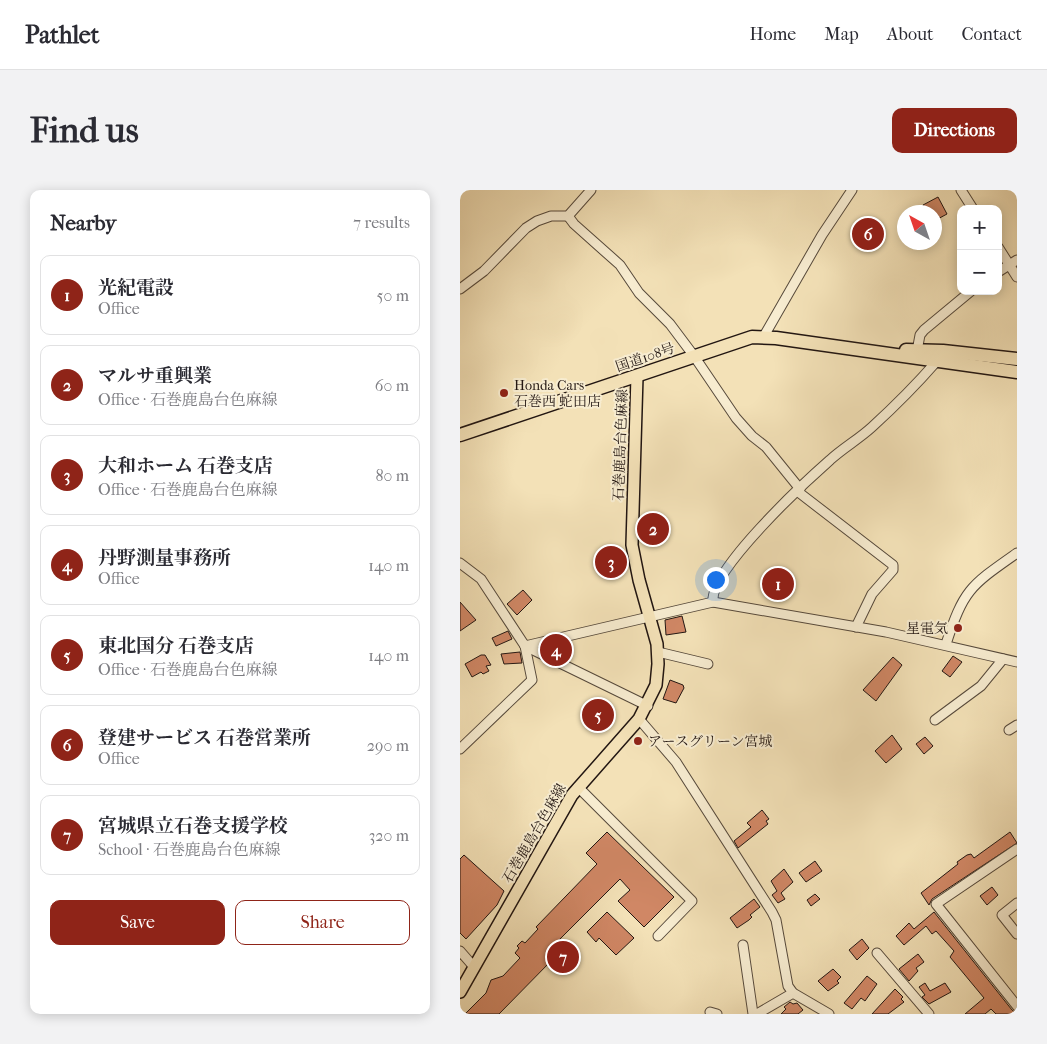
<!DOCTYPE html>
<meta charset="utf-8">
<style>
:root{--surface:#fff;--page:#f2f2f3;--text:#2b2b33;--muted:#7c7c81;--line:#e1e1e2;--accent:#8f2418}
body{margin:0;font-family:"IM FELL French Canon","Noto Serif JP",serif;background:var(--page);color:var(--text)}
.controls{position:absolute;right:15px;top:15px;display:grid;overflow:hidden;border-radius:10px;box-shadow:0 2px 12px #0003}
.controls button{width:45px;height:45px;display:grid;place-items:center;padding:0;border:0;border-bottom:1px solid var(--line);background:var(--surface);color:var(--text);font:25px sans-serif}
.compass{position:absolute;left:437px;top:15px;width:45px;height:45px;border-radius:50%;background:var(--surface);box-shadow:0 2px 12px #0003;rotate:320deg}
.you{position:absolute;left:255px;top:389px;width:18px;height:18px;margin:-12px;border:4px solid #fff;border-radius:50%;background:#1a73e8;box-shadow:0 0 0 8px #1a73e833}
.badge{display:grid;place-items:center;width:32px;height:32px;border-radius:50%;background:var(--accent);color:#fff;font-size:16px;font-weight:700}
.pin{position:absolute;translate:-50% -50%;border:2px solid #fff;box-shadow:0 1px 5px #0006}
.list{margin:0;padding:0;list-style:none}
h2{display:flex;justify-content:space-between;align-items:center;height:65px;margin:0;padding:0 20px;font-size:21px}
h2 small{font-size:16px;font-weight:400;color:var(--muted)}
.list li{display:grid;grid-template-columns:32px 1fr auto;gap:15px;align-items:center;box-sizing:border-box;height:80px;margin:0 10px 10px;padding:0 10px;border:1px solid var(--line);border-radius:10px}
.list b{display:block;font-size:19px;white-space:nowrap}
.list p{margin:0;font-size:16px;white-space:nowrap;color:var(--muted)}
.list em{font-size:16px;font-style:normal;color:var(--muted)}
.actions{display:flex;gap:10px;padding:15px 20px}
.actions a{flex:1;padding:11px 0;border:1px solid var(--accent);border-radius:10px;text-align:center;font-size:18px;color:var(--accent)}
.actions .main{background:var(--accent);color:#fff}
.map{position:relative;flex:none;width:557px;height:824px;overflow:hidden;border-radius:10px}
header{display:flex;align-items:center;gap:30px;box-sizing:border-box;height:70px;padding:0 25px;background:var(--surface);border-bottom:1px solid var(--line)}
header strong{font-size:24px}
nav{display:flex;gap:28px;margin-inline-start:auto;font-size:18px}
.intro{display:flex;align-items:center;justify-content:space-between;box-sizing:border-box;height:120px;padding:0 30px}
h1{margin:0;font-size:35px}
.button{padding:12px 22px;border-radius:10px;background:var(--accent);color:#fff;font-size:18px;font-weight:700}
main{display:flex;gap:30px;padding:0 30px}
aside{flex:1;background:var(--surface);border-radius:10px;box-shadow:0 2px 12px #0003}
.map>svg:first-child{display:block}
.building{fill:#d08765;stroke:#221612}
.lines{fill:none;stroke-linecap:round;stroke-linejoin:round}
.minor-casing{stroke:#56493b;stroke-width:11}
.major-casing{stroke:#221612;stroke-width:14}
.highway-casing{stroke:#221612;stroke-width:15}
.minor{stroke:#f7ecd0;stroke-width:9}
.major{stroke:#f3e1b7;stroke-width:11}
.highway{stroke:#f3e1b7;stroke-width:12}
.poi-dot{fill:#8f2418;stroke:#f7ecd0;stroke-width:2}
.labels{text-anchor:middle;stroke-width:4;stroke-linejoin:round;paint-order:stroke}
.street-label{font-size:14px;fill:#221612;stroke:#f7ecd0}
.poi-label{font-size:14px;fill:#221612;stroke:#f7ecd0;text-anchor:start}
</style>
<header>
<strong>Pathlet</strong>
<nav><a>Home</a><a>Map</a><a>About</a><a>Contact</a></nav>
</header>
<div class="intro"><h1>Find us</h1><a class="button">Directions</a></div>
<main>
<aside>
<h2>Nearby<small>7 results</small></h2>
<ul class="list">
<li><span class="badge">1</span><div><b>光紀電設</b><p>Office</p></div><em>50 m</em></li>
<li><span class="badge">2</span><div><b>マルサ重興業</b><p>Office · 石巻鹿島台色麻線</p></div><em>60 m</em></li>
<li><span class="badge">3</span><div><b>大和ホーム 石巻支店</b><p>Office · 石巻鹿島台色麻線</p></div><em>80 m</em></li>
<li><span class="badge">4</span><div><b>丹野測量事務所</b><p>Office</p></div><em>140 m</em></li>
<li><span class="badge">5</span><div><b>東北国分 石巻支店</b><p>Office · 石巻鹿島台色麻線</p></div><em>140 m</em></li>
<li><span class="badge">6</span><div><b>登建サービス 石巻営業所</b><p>Office</p></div><em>290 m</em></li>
<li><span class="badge">7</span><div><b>宮城県立石巻支援学校</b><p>School · 石巻鹿島台色麻線</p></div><em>320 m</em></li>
</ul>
<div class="actions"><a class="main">Save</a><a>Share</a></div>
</aside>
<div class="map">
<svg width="557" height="824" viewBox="0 0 557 824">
<rect width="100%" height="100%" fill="#f3e1b7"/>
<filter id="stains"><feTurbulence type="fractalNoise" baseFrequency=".004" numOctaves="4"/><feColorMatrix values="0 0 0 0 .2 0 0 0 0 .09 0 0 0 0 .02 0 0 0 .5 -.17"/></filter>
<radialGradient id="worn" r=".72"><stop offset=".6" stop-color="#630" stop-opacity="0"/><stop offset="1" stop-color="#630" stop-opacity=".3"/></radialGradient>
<!-- building -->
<g class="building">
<polygon points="478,7 487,24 474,31 474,22 467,22 463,15"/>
<polygon points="63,400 72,410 57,425 47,414"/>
<polygon points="0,412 16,430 0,441"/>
<polygon points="222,426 226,442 206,445 205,430"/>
<polygon points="48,441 52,449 36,456 32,448"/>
<polygon points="60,462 62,473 44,474 41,464"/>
<polygon points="21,465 25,465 31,475 26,476 29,481 23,484 21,482 12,487 5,474"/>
<polygon points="493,466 502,472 490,487 482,481"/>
<polygon points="433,467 442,475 416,511 403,500"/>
<polygon points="210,490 223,495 224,498 216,513 203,509"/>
<polygon points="432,545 442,559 426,573 415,561"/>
<polygon points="465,547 473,556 464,564 456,554"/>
<polygon points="302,620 309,629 306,631 308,634 278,658 274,651 291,637 287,633"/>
<polygon points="147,642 214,707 184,737 158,711 170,700 160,689 86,763 92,770 39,824 5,824 26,803 31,790 43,786 60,768 55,763 59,758 57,756 62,751 65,753 78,739 76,737 137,674 126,663"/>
<polygon points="550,642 557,653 472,709 469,715 461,703 498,674 497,672 507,665 511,664 514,668"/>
<polygon points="4,665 44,701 37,715 6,749 0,743 0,669"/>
<polygon points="355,671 362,681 346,692 339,683"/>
<polygon points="324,679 333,692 321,703 325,709 318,713 312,705 317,701 311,691"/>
<polygon points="532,697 538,705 527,715 520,706"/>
<polygon points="355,704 360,709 351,716 347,710"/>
<polygon points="294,709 300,717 290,725 292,727 289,730 277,738 270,728"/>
<polygon points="147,722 174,748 156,765 139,748 136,752 127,742"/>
<polygon points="474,722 552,820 557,824 536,824 531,819 525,824 505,824 524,808 490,767 494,761 476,741 472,744 466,736 444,755 436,746 449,733 454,739"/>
<polygon points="402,749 409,758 397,770 389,760"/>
<polygon points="458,764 464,772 456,778 458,781 449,791 439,779"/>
<polygon points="373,779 381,787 377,791 379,793 368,801 358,791"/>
<polygon points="407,786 417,794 405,811 401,808 392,819 384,813"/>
<polygon points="465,793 470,801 485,793 491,802 469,814 462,807 465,805 459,797"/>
<polygon points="435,799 443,807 441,809 444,812 428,824 412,824"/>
<polygon points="330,812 333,814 337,813 343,820 338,824 321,824 326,819 324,817"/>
</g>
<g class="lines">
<!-- minor casing -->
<g class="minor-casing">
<g id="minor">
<polyline points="501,0 513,19"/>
<polyline points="108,26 114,34 160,75 179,103 210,134 234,166 276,228 292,246 306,257 340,299"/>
<polyline points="538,57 557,87"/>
<polyline points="538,82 557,70"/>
<polyline points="0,99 24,81 66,38 77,31 91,26 108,26 131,0"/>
<polyline points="304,146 362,45 392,0"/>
<polyline points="457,161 460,145 464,140 511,101"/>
<polyline points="337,301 433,375 433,380 412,404 396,437"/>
<polyline points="0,373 21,389 65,456 253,412 426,442 557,472"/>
<path d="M253,412C249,381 345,292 370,270C383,258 399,249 412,237C435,216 456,195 476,172"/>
<path d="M486,454C504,399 510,396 557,363"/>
<polyline points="65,456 188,516"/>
<polyline points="198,462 248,474"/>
<polyline points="179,529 216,572 312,722 316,730 328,796 333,803 369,824"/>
<polyline points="475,530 521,496 543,469"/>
<polyline points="549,540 557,535"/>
<polyline points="0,559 72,490 65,456"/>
<polyline points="118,597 232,711 198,746"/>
<polyline points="557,659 476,714 557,816"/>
<polyline points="557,713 542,725 557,744"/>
<polyline points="283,755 293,824"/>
<polyline points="0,761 14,777"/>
<polyline points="417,763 469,824"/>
<polyline points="250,822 257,824"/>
<polyline points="297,824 333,803"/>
</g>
</g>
<!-- major casing -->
<g class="major-casing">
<polyline id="major" points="0,802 112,605 179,529 196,495 198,474 197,454 179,390 172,355 177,186"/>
</g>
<!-- highway casing -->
<g class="highway-casing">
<g id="highway">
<polyline points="446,160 483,161 557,169"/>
<polyline points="0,245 292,147 316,148 557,182"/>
</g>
</g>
<!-- minor -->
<use href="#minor" class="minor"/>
<!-- major -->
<use href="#major" class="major"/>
<!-- highway -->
<use href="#highway" class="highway"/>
</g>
<!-- markers -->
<g class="poi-dot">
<circle cx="44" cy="203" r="5"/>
<circle cx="498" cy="438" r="5"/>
<circle cx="178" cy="551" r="5"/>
</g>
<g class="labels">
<!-- street labels -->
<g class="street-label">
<text transform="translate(185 167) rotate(-19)" y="5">国道108号</text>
<text transform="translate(160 255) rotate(-88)" y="5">石巻鹿島台色麻線</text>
<text transform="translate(74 643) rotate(-60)" y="5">石巻鹿島台色麻線</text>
</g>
<!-- poi labels -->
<g class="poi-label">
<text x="54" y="200">Honda Cars<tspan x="54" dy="16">石巻西 蛇田店</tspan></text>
<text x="488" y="443" text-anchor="end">星電気</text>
<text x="188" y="556">アースグリーン宮城</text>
</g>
</g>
<rect width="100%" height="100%" filter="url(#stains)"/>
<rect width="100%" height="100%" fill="url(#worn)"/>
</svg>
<div class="controls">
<button>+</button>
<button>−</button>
</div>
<svg class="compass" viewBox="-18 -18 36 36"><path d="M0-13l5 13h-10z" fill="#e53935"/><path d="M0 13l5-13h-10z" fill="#7c7c81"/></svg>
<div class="you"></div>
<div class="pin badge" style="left:318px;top:394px">1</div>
<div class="pin badge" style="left:193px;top:339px">2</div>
<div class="pin badge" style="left:151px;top:372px">3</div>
<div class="pin badge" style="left:96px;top:460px">4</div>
<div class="pin badge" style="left:138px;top:525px">5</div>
<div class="pin badge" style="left:408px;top:44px">6</div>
<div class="pin badge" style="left:103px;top:767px">7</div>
</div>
</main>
